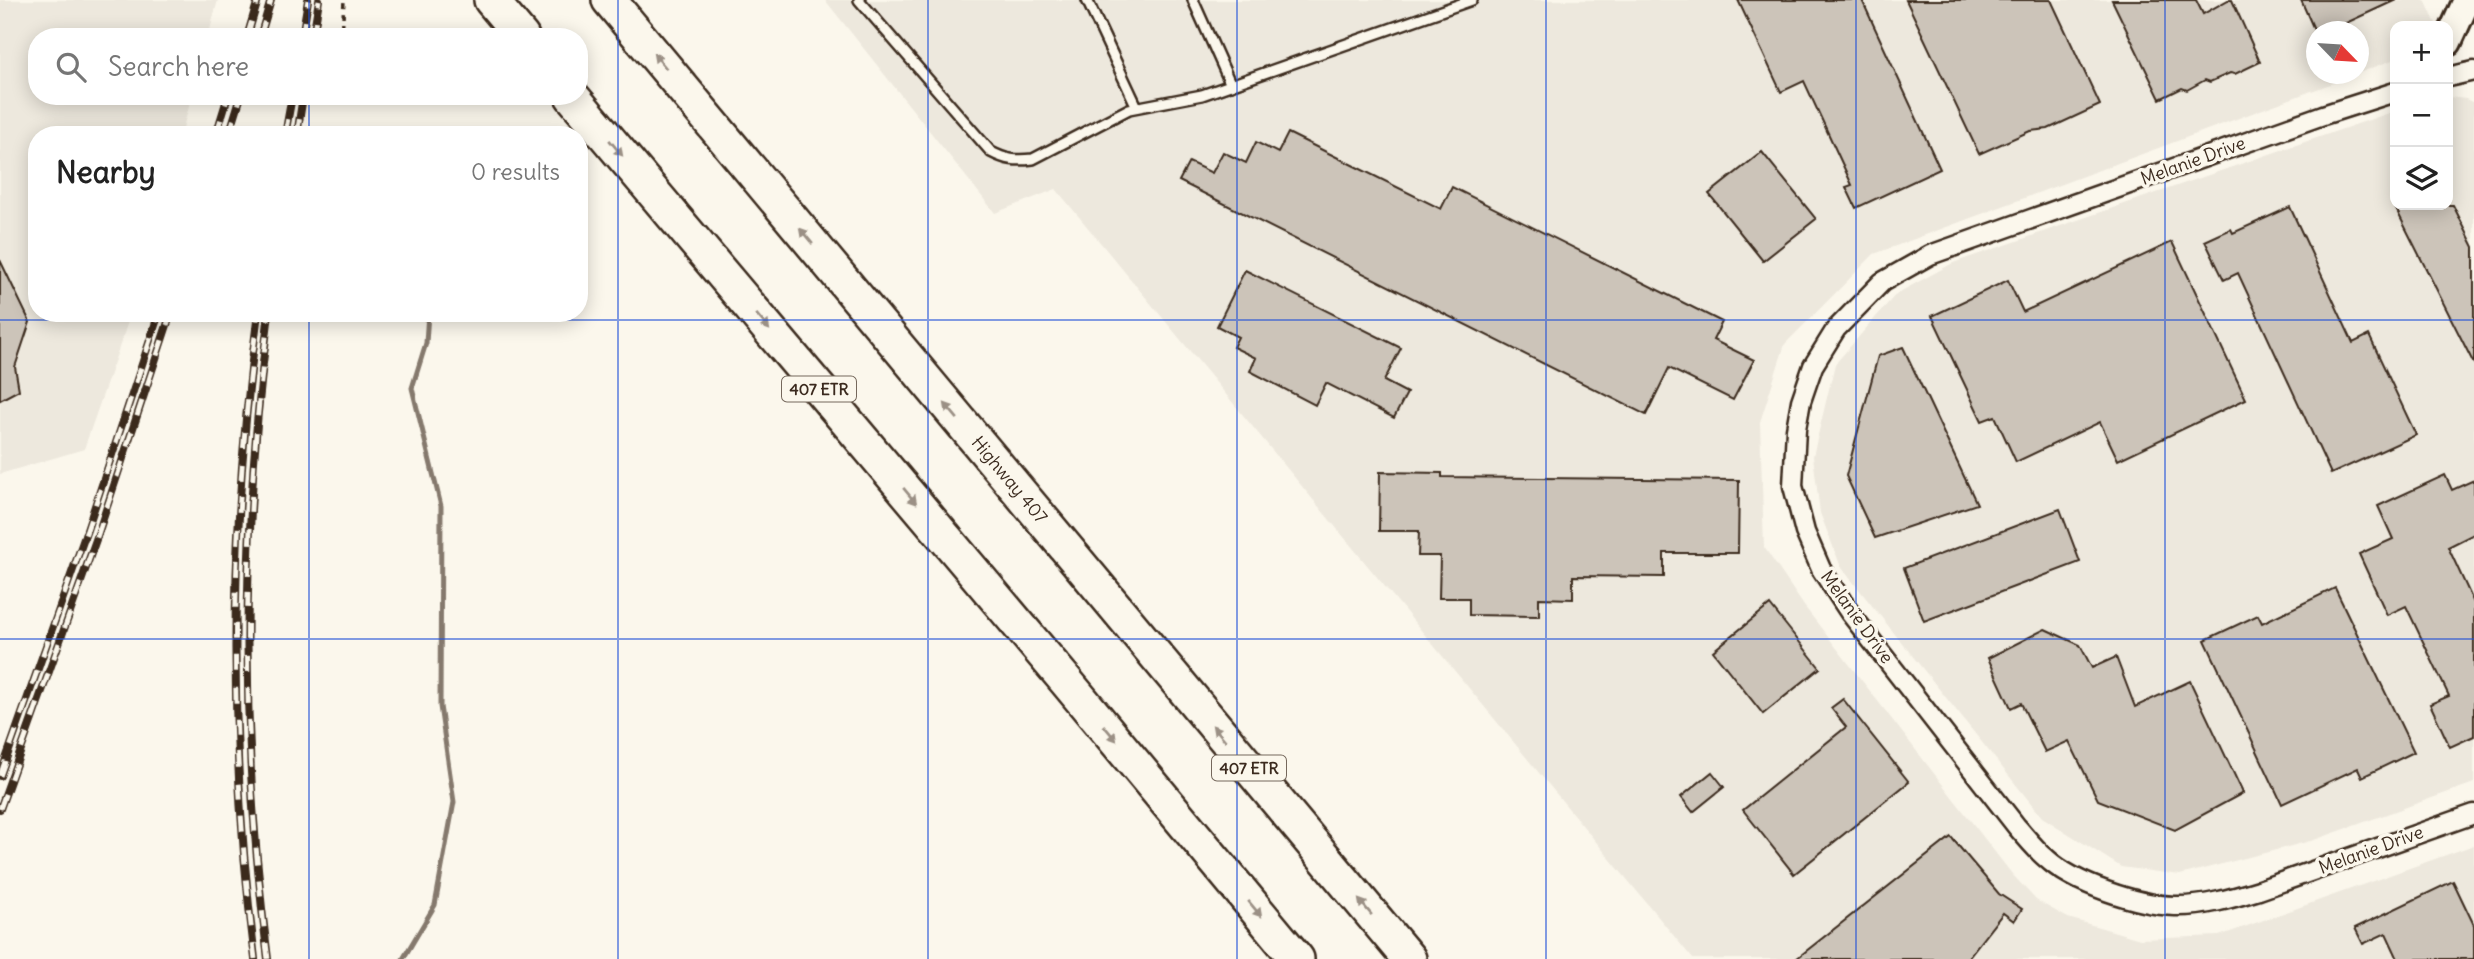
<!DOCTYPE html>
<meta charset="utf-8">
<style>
:root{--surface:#fff;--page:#f6f6f6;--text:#222;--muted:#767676;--line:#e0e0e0}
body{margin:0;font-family:Delius,sans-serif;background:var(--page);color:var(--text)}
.controls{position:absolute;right:21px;top:21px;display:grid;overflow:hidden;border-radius:14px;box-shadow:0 4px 18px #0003}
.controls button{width:63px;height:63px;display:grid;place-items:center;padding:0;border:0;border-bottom:2px solid var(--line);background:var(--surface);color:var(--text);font:35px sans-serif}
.compass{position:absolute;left:2306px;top:21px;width:63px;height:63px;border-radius:50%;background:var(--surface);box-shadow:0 4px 18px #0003;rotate:115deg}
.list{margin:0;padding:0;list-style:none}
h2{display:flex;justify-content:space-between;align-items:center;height:91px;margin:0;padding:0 28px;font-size:30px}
h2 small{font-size:23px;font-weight:400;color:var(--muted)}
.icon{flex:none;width:38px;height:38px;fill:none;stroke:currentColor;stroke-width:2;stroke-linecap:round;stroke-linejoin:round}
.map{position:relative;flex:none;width:2474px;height:959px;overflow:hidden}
.search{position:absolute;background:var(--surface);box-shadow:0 4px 18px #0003;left:28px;top:28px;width:560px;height:77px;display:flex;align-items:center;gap:18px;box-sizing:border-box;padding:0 24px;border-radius:28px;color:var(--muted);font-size:26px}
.panel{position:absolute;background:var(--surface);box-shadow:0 4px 18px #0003;left:28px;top:126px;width:560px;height:196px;border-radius:28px}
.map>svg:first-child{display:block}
.built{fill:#ede8dd}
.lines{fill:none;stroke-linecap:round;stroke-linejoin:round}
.stream{stroke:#85796d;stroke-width:5}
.building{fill:#ccc4b9;stroke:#3b2a1e;stroke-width:2}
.service-casing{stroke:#3b2a1e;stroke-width:14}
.minor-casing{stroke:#3b2a1e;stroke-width:23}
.secondary-casing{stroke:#3b2a1e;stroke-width:32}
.motorway-casing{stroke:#3b2a1e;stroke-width:38}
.path{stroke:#3b2a1e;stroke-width:3.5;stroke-dasharray:5 5;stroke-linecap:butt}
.service{stroke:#fbf7ec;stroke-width:9}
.minor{stroke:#fbf7ec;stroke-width:18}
.secondary{stroke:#fbf7ec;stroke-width:26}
.motorway{stroke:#fbf7ec;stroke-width:33}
.rail-casing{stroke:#3b2a1e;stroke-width:8}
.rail{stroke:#fbf7ec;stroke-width:5;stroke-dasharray:16;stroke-linecap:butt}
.oneway{fill:#9b9085}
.grid{fill:none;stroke:#1d4ed8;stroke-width:2;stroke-opacity:0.55}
.labels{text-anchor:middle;stroke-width:7;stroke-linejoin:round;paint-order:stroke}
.shield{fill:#fbf7ec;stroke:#75685c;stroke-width:2}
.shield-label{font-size:16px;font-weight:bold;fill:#3b2a1e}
.street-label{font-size:18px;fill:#3b2a1e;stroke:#fbf7ec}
</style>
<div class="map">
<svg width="2474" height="959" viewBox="0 0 2474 959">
<rect width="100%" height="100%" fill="#fbf7ec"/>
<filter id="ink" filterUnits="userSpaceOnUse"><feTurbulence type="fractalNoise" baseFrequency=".0143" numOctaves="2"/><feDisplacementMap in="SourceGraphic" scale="14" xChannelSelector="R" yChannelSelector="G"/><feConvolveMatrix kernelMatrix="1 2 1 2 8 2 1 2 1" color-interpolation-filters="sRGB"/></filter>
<g filter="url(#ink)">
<!-- built -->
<g class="built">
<polygon points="0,0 218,0 208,37 37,37 37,96 192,96 181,135 37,135 37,313 131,313 84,449 0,474"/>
<polygon points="825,0 2425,0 2437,26 2395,26 2395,59 2359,73 2358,32 2316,32 2316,74 2357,74 1874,254 1785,344 1760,422 1764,547 1804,606 2012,874 2036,900 2068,918 2140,939 2219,936 2474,845 2474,959 1693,959 1056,189 995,213"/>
<polygon points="2448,97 2466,99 2474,103 2474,783 2314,840 2180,875 2121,867 2042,817 1841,567 1820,513 1813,456 1835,364 1896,294 1953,263 2395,111 2395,205 2448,205"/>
</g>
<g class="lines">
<!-- stream -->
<polyline class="stream" points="403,959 435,905 454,802 440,706 441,506 412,388 426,343 428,313"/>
</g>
<!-- building -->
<g class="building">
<polygon points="1738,0 1862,0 1940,169 1856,208 1846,187 1852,185 1804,81 1781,92"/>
<polygon points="1906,0 2051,0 2100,105 2048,129 2030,131 1979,154"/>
<polygon points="2112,0 2196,0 2203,14 2228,0 2232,0 2260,62 2235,74 2230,73 2210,82 2205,80 2187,90 2182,88 2160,99"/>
<polygon points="2301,0 2396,0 2344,24 2338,24 2322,32 2316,32 2316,34"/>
<polygon points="1288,133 1441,209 1452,187 1722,322 1713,340 1754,360 1733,400 1669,368 1646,415 1179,181 1189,162 1212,173 1223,152 1246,163 1256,142 1278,153"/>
<polygon points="1762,152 1816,219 1763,261 1709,194"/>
<polygon points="2394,205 2453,205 2474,247 2474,364"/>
<polygon points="2290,207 2353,343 2369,335 2416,435 2331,474 2238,273 2224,280 2205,241 2231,229 2233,233"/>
<polygon points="2172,242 2246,399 2118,460 2100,422 2016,462 1995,416 1982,421 1932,316 2008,280 2023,312"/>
<polygon points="0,260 30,322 15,367 19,390 0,400"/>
<polygon points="1245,270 1401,348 1384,381 1407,393 1394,418 1326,383 1315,405 1250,371 1256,358 1233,347 1238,337 1217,326"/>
<polygon points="1903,347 1977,504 1875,538 1846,476 1878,356"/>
<polygon points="1380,472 1442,473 1442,477 1739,480 1738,553 1664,553 1664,577 1573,576 1573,599 1539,598 1539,616 1469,615 1469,598 1439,598 1440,556 1418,556 1419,531 1379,531"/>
<polygon points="2445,475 2452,490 2474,480 2474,534 2448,547 2474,603 2474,736 2450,747 2430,704 2449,696 2406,606 2387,615 2359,554 2393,539 2378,506"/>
<polygon points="2060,509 2080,562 1924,621 1904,568"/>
<polygon points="2335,588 2414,752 2362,777 2358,768 2282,804 2205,640 2258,615 2262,623"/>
<polygon points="1770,605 1820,668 1763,714 1713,651"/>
<polygon points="2045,629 2080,645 2092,668 2116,657 2135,707 2190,681 2243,793 2175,830 2098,800 2069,741 2045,752 2021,703 2011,708 1988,658"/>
<polygon points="1843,699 1909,782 1794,874 1743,810 1846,727 1831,708"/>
<polygon points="1712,772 1724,787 1693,812 1681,797"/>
<polygon points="1951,837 1999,894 2022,909 2014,921 2003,913 1967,959 1796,959"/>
<polygon points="2453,881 2474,925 2474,959 2398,959 2386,933 2363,944 2355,928"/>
</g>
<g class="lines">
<!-- service casing -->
<g class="service-casing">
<g id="service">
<path d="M859,0L991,152C1006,160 1016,161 1033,159L1129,109L1202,95L1472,0"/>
<polyline points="1087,0 1137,107"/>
<polyline points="1193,0 1231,85"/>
</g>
</g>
<!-- minor casing -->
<g class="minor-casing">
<g id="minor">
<polyline points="2448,77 2474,71"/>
<path d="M2395,92L2323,115L1930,255L1882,282L1836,329L1813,366L1801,401L1796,429L1793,486L1805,532L1821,569L1850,613L2017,827C2026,837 2035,849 2046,858C2074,884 2138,905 2175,906C2203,907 2233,898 2259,890L2474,814"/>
</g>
</g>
<!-- secondary casing -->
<g class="secondary-casing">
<polyline id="secondary" points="2448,42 2467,0"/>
</g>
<!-- motorway casing -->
<g class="motorway-casing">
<g id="motorway">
<polyline points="491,0 522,37"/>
<path id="s1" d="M609,0L1409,959"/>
<polyline points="572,96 1066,681 1297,959"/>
</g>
</g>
<!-- path -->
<polyline class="path" points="342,37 344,0"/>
<!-- service -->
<use href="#service" class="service"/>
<!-- minor -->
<use href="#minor" class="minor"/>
<!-- secondary -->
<use href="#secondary" class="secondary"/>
<!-- motorway -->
<use href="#motorway" class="motorway"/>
<!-- rail casing -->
<g class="rail-casing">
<g id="rail">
<polyline points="247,37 258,0"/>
<polyline points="260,37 271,0"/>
<polyline points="302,37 308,0"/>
<polyline points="313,37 319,0"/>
<polyline points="216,135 228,96"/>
<polyline points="229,135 241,96"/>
<polyline points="285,135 292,96"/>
<polyline points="297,135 303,96"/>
<polyline points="0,776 87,530 159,313"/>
<polyline points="0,809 98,534 171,313"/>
<path d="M255,959C228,744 229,528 258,313"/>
<path d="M268,959C240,744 241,528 269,313"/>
</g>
</g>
<!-- rail -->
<use href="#rail" class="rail"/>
</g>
<!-- one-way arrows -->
<defs><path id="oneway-solid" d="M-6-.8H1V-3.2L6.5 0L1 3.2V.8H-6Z" transform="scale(1.75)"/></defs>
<g class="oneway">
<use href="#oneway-solid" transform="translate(660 61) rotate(-130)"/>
<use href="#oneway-solid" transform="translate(616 148) rotate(50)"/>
<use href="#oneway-solid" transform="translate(806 236) rotate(-130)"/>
<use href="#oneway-solid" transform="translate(763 322) rotate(50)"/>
<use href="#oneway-solid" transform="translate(951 411) rotate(-130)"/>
<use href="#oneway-solid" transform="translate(910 496) rotate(50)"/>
<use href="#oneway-solid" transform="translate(1110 733) rotate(50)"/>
<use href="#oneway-solid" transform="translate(1219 733) rotate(-130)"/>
<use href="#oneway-solid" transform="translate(1365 907) rotate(-130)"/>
<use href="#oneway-solid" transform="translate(1255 909) rotate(50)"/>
</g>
</g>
<!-- grid -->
<path class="grid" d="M309,0V37M618,0V959M928,0V959M1237,0V959M1546,0V959M1856,0V959M2165,0V959M309,96V135M309,313V959M0,320H2474M0,639H2474"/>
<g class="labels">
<!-- shield labels -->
<g class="shield">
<rect x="782" y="376.5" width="74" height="25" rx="5"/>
<rect x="1212" y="755.5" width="74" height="25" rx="5"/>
</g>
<g class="shield-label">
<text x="819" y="395">407 ETR</text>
<text x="1249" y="774">407 ETR</text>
</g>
<!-- street labels -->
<g class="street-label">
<text transform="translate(2193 161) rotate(-20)" y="6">Melanie Drive</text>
<text dy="6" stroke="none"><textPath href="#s1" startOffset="625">Highway 407</textPath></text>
<text transform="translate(1857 617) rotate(54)" y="6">Melanie Drive</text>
<text transform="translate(2371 850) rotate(-20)" y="6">Melanie Drive</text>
</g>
</g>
</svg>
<div class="controls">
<button>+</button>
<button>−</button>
<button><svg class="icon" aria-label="layers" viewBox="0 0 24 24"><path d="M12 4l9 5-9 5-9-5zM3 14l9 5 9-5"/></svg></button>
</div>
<svg class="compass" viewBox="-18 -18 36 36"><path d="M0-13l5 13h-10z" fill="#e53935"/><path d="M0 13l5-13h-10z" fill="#767676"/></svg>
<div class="search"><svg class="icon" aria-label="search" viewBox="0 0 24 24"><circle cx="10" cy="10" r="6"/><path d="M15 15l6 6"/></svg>Search here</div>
<section class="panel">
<h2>Nearby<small>0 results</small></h2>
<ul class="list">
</ul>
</section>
</div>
